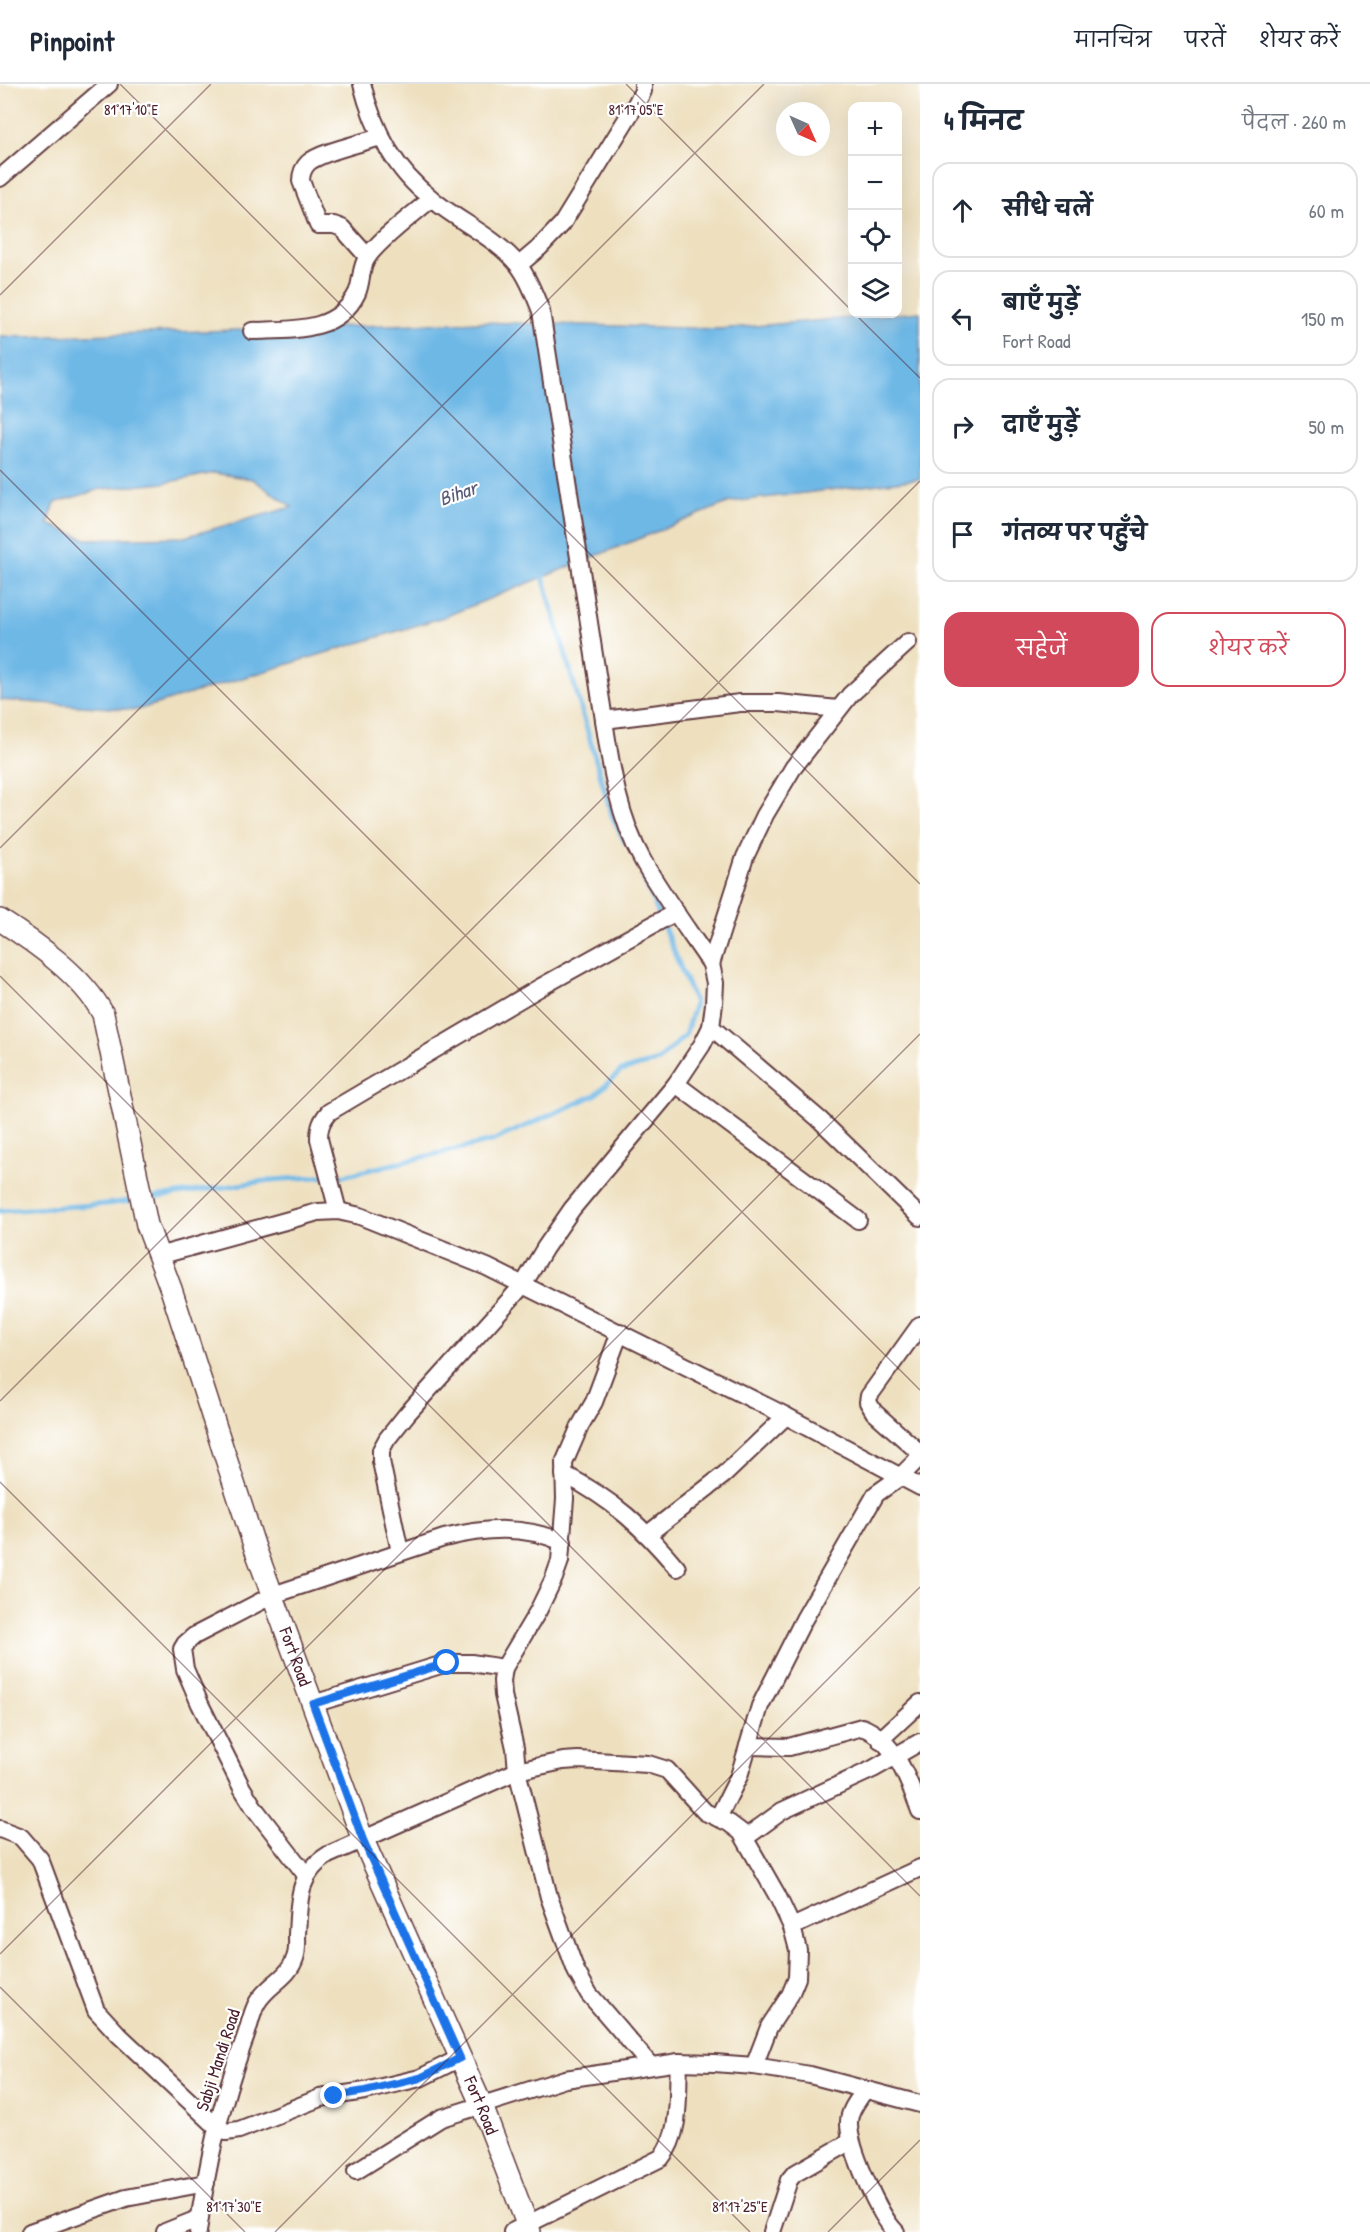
<!DOCTYPE html>
<html lang="hi">
<meta charset="utf-8">
<style>
:root{--surface:#fff;--page:#f6f6f7;--text:#1f2937;--muted:#747a83;--line:#e0e1e3;--accent:#d1495b}
body{margin:0;font-family:"Patrick Hand","Playpen Sans Deva",sans-serif;background:var(--page);color:var(--text)}
.controls{position:absolute;right:18px;top:18px;display:grid;overflow:hidden;border-radius:12px;box-shadow:0 6px 24px #0002}
.controls button{width:54px;height:54px;display:grid;place-items:center;padding:0;border:0;border-bottom:2px solid var(--line);background:var(--surface);color:var(--text);font:30px sans-serif}
.compass{position:absolute;left:776px;top:18px;width:54px;height:54px;border-radius:50%;background:var(--surface);box-shadow:0 6px 24px #0002;rotate:135deg}
.stop{position:absolute;width:18px;height:18px;margin:-14px;border:4px solid #1a73e8;border-radius:50%;background:#fff}
.stop.end{background:#1a73e8;border-color:#fff;box-shadow:0 2px 6px #0008}
.list{margin:0;padding:0;list-style:none}
h2{display:flex;justify-content:space-between;align-items:center;height:78px;margin:0;padding:0 24px;font-size:26px}
h2 small{font-size:20px;font-weight:400;color:var(--muted)}
.list li{display:grid;grid-template-columns:39px 1fr auto;gap:18px;align-items:center;box-sizing:border-box;height:96px;margin:0 12px 12px;padding:0 12px;border:2px solid var(--line);border-radius:18px}
.list b{display:block;font-size:22px;white-space:nowrap}
.list p{margin:0;font-size:20px;white-space:nowrap;color:var(--muted)}
.list em{font-size:20px;font-style:normal;color:var(--muted)}
.actions{display:flex;gap:12px;padding:18px 24px}
.actions a{flex:1;padding:14px 0;border:2px solid var(--accent);border-radius:18px;text-align:center;font-size:21px;color:var(--accent)}
.actions .main{background:var(--accent);color:#fff}
.icon{flex:none;width:33px;height:33px;fill:none;stroke:currentColor;stroke-width:2;stroke-linecap:round;stroke-linejoin:round}
.map{position:relative;flex:none;width:920px;height:2148px;overflow:hidden}
header{display:flex;align-items:center;gap:36px;box-sizing:border-box;height:84px;padding:0 30px;background:var(--surface);border-bottom:2px solid var(--line)}
header strong{font-size:28px}
nav{display:flex;gap:33px;margin-inline-start:auto;font-size:21px}
main{display:flex}
aside{flex:1;background:var(--surface)}
.map>svg:first-child{display:block}
.water{fill:#6eb8e6;stroke:#5c6c88;stroke-width:1.5;fill-rule:evenodd}
.lines{fill:none;stroke-linecap:round;stroke-linejoin:round}
.stream{stroke:#6eb8e6;stroke-width:5}
.minor-casing{stroke:#633c41;stroke-width:20}
.major-casing{stroke:#633c41;stroke-width:24}
.minor{stroke:#fff;stroke-width:16}
.major{stroke:#fff;stroke-width:21}
.route{stroke:#1a73e8;stroke-width:8}
.ticks{fill:none;stroke:#4a1f2b;stroke-width:1.5;stroke-opacity:0.45}
.labels{text-anchor:middle;stroke-width:4.5;stroke-linejoin:round;paint-order:stroke}
.street-label{font-size:18px;fill:#4a1f2b;stroke:#fff}
.water-label{font-size:20px;font-style:italic;fill:#585c76;stroke:#fff}
.ticks-label{font-size:15px;text-anchor:middle;fill:#4a1f2b;stroke:#fff;stroke-width:4.5;stroke-linejoin:round;paint-order:stroke}
</style>
<header>
<strong>Pinpoint</strong>
<nav><a>मानचित्र</a><a>परतें</a><a>शेयर करें</a></nav>
</header>
<main>
<div class="map">
<svg width="920" height="2148" viewBox="0 0 920 2148">
<rect width="100%" height="100%" fill="#fff"/>
<filter id="ink" filterUnits="userSpaceOnUse"><feTurbulence type="fractalNoise" baseFrequency=".0167" numOctaves="2"/><feDisplacementMap in="SourceGraphic" scale="12" xChannelSelector="R" yChannelSelector="G"/><feConvolveMatrix kernelMatrix="1 2 1 2 8 2 1 2 1" color-interpolation-filters="sRGB"/></filter>
<filter id="wash" filterUnits="userSpaceOnUse"><feTurbulence type="fractalNoise" baseFrequency=".008" numOctaves="4" result="noise"/><feDisplacementMap in="SourceGraphic" scale="24" xChannelSelector="R" yChannelSelector="G"/><feGaussianBlur stdDeviation="1.35" result="paint"/><feColorMatrix in="noise" values="0 0 0 0 0 0 0 0 0 0 0 0 0 0 0 0 0 1.4 0 .05"/><feComposite in="paint" operator="in"/></filter>
<g filter="url(#wash)">
<rect width="100%" height="100%" fill="#eee0bf"/>
<!-- water -->
<path class="water" d="M920,228V395L730,418L444,533L137,626L0,616V252L25,253L480,238L719,245ZM214,389L252,395L292,423L184,453L86,455L48,440L55,419L101,405L164,399Z"/>
<g class="lines">
<!-- stream -->
<g class="stream">
<polyline points="542,489 612,732 625,758"/>
<polyline points="145,1115 271,1096 347,1091 492,1057 595,1011 621,987 658,977 685,951 695,919 643,792"/>
<polyline points="0,1127 108,1120 136,1116"/>
</g>
</g>
</g>
<g filter="url(#ink)">
<g class="lines">
<!-- minor casing -->
<g class="minor-casing">
<g id="minor">
<path d="M362,0C373,44 395,87 432,115C459,138 496,153 519,182C529,195 535,212 541,227L604,636C611,684 619,734 643,777C663,812 688,846 711,880L715,899L714,920L711,943L702,961L676,1000L572,1125L545,1164L523,1201L407,1330L387,1355L381,1366V1377L400,1468"/>
<polyline points="0,94 109,0"/>
<path d="M367,172L342,144L334,141H318L301,97C301,90 303,84 308,79C320,68 363,59 380,53"/>
<polyline points="519,181 539,164 562,140 636,20 643,7 643,0"/>
<path d="M252,247C291,245 337,250 357,209C362,198 360,184 367,174C377,157 415,129 431,115"/>
<polyline points="604,636 740,619 778,619 838,625"/>
<polyline points="711,880 745,773 765,731 793,684 850,611 908,558"/>
<polyline points="711,943 819,1035 920,1133"/>
<polyline points="676,1000 858,1136"/>
<path d="M338,1127L319,1055C319,1044 321,1037 329,1028L539,904L676,828"/>
<polyline points="158,1172 318,1128 338,1127 360,1132 487,1183 523,1201 786,1332 920,1403"/>
<polyline points="920,1241 869,1312 868,1318 874,1328 920,1369"/>
<polyline points="620,1248 594,1318 580,1342 564,1379 565,1415 560,1477 554,1494 538,1527 504,1584 502,1597 503,1611 515,1664 517,1687 549,1813 576,1887 589,1910 651,1982"/>
<path d="M564,1390C613,1416 642,1442 677,1484"/>
<polyline points="648,1450 725,1390 786,1332"/>
<polyline points="313,1620 447,1579 471,1579 504,1584"/>
<polyline points="880,1656 920,1619"/>
<path d="M748,1662L789,1663L862,1643C895,1656 909,1697 920,1727"/>
<polyline points="718,1734 739,1692 760,1622 804,1535 876,1410 900,1393 920,1373"/>
<polyline points="0,1745 21,1753 40,1775 96,1926 119,1951 217,2043 226,2048 239,2046 320,2014 365,2007 420,1994 460,1974"/>
<polyline points="745,1754 782,1727 873,1685 920,1658"/>
<path d="M306,1791L255,1725L242,1704L200,1620L185,1585L182,1565L185,1560L194,1552L273,1511L444,1454C485,1444 523,1441 563,1458"/>
<polyline points="792,1843 920,1784"/>
<path d="M865,2006C859,2015 849,2026 849,2038C848,2062 879,2132 896,2148"/>
<polyline points="356,2087 441,2034 565,1995 679,1978 714,1979 754,1982 810,1991 920,2020"/>
<polyline points="30,2148 126,2114 206,2099"/>
<polyline points="165,2148 200,2134"/>
<path d="M198,2148C206,2083 221,2019 244,1957C249,1945 251,1930 257,1919C267,1901 289,1894 295,1874C298,1867 297,1859 297,1851C299,1818 297,1790 328,1771L517,1687L563,1677L578,1676L648,1680L667,1686L705,1728L729,1739L741,1748L777,1811L792,1843L798,1866L797,1894L790,1911L769,1943L754,1982"/>
<path d="M512,2148L661,2074C682,2049 677,2009 679,1978"/>
<polyline points="772,2148 789,2096 794,2090 843,2062 851,2055"/>
</g>
</g>
<!-- major casing -->
<g class="major-casing">
<g id="major">
<path id="s1" d="M0,836C36,859 83,892 103,930L147,1141L171,1205L255,1464L363,1756L482,2022L530,2148"/>
</g>
</g>
<!-- minor -->
<use href="#minor" class="minor"/>
<!-- major -->
<use href="#major" class="major"/>
</g>
</g>
<g class="lines" filter="url(#ink)">
<!-- route -->
<polyline class="route" points="334,2012 365,2007 420,1994 460,1974 363,1756 313,1620 447,1579"/>
</g>
<!-- ticks -->
<path class="ticks" d="M120,0L920,800M626,0L852,227M0,211L211,0M855,230L920,294M0,386L920,1306M0,764L764,0M0,892L920,1812M0,1317L920,397M0,1398L750,2148M0,1870L920,950M0,1903L245,2148M275,2148L920,1503M828,2148L920,2056"/>
<g class="labels">
<!-- street labels -->
<g class="street-label">
<text dy="6" stroke="none"><textPath href="#s1" startOffset="813">Fort Road</textPath></text>
<text transform="translate(218 1976) rotate(-72)" y="6">Sabji Mandi Road</text>
<text dy="6" stroke="none"><textPath href="#s1" startOffset="1299">Fort Road</textPath></text>
</g>
<!-- water labels -->
<g class="water-label">
<text transform="translate(458 409) rotate(-19)" y="7">Bihar</text>
</g>
</g>
<g class="ticks-label">
<text x="131" y="31">81°17'10"E</text>
<text x="636" y="31">81°17'05"E</text>
<text x="234" y="2128">81°17'30"E</text>
<text x="740" y="2128">81°17'25"E</text>
</g>
</svg>
<div class="controls">
<button>+</button>
<button>−</button>
<button><svg class="icon" aria-label="locate" viewBox="0 0 24 24"><circle cx="12" cy="12" r="6"/><path d="M12 2v4M12 18v4M2 12h4M18 12h4"/></svg></button>
<button><svg class="icon" aria-label="layers" viewBox="0 0 24 24"><path d="M12 4l9 5-9 5-9-5zM3 14l9 5 9-5"/></svg></button>
</div>
<svg class="compass" viewBox="-18 -18 36 36"><path d="M0-13l5 13h-10z" fill="#e53935"/><path d="M0 13l5-13h-10z" fill="#747a83"/></svg>
<div class="stop" style="left:447px;top:1579px"></div>
<div class="stop end" style="left:334px;top:2012px"></div>
</div>
<aside>
<h2>4 मिनट<small>पैदल · 260 m</small></h2>
<ul class="list">
<li><svg class="icon" aria-label="ahead" viewBox="0 0 24 24"><path d="M12 20V5M6 11l6-6 6 6"/></svg><div><b>सीधे चलें</b></div><em>60 m</em></li>
<li><svg class="icon" aria-label="left" viewBox="0 0 24 24"><path d="M17 20v-9H6M10 6l-5 5 5 5"/></svg><div><b>बाएँ मुड़ें</b><p>Fort Road</p></div><em>150 m</em></li>
<li><svg class="icon" aria-label="right" viewBox="0 0 24 24"><path d="M7 20v-9h11M14 6l5 5-5 5"/></svg><div><b>दाएँ मुड़ें</b></div><em>50 m</em></li>
<li><svg class="icon" aria-label="arrive" viewBox="0 0 24 24"><path d="M6 21V4h12l-3 4 3 4H6"/></svg><div><b>गंतव्य पर पहुँचे</b></div></li>
</ul>
<div class="actions"><a class="main">सहेजें</a><a>शेयर करें</a></div>
</aside>
</main>
